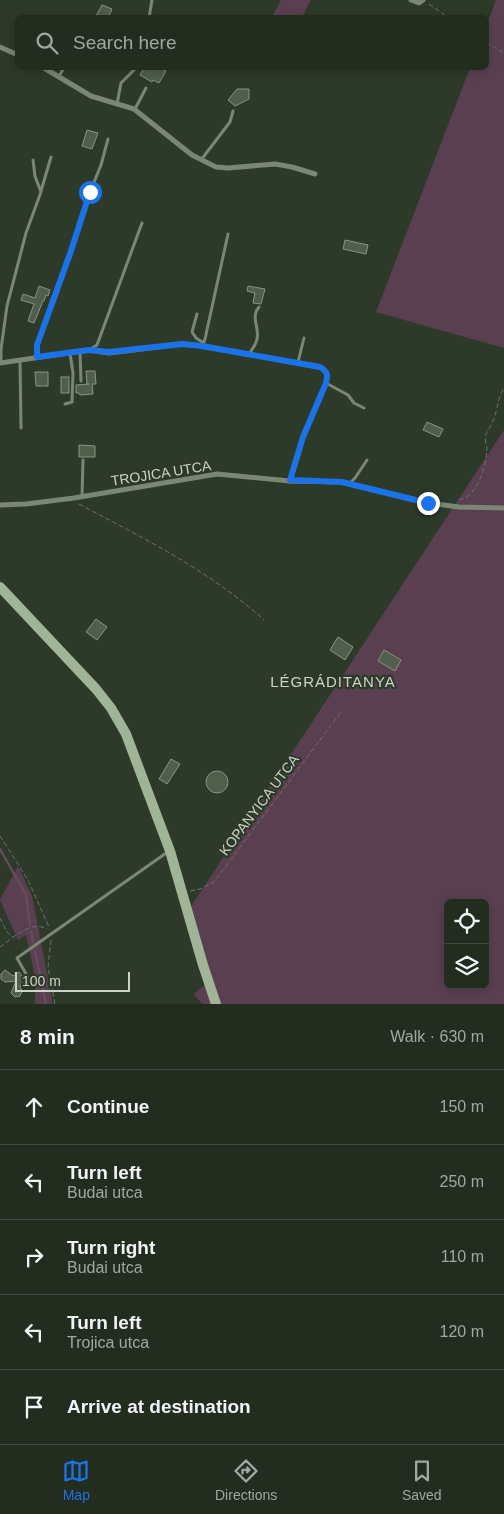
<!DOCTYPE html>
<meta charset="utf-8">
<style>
:root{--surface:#222c1f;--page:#2a3428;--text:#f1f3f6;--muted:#a2a7a4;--line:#3f483d;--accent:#1a73e8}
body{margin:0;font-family:Helvetica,sans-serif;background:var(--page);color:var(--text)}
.controls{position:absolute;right:15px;bottom:15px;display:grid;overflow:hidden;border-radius:8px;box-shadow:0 2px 12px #0003}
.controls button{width:45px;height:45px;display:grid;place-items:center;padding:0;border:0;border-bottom:1px solid var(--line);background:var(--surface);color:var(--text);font:25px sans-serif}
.scale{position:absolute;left:15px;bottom:12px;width:115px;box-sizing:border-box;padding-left:5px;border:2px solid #ccd4c9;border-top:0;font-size:14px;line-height:18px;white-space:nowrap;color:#ccd4c9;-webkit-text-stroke:4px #2e3a29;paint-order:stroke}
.stop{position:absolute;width:15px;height:15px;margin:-11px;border:4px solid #1a73e8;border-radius:50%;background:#fff}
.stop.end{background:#1a73e8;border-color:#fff;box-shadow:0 1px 5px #0008}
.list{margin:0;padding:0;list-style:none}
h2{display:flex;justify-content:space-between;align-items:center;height:65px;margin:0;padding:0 20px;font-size:21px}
h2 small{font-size:16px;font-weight:400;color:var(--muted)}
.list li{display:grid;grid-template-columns:32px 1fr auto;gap:15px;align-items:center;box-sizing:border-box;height:75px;padding:0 20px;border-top:1px solid var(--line)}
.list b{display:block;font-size:19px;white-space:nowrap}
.list p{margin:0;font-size:16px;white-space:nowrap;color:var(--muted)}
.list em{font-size:16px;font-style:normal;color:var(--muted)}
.icon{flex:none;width:28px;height:28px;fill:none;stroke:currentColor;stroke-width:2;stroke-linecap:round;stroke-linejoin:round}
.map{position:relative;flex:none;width:504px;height:1004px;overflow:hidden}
.search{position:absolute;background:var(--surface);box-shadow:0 2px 12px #0003;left:15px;right:15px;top:15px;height:55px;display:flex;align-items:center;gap:12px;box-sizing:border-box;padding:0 18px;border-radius:8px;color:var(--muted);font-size:19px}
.sheet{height:440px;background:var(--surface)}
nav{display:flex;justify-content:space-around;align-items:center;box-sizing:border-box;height:70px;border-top:1px solid var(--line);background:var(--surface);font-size:14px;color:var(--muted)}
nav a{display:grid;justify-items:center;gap:2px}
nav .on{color:var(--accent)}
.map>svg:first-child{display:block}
.green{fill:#5a3f50;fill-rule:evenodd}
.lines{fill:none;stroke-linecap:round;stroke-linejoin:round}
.stream{stroke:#644c5b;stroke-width:2.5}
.building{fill:#515e4c;stroke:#879582}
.path{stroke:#687364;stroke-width:1;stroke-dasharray:5 2.5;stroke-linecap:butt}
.lane{stroke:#7a8775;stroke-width:3}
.street{stroke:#7a8775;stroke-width:5}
.secondary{stroke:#a0b597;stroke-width:10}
.route{stroke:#1a73e8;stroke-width:6}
.labels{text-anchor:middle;stroke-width:4.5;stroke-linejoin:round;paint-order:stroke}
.street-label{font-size:14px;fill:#ccd4c9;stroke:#2e3a29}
.neighbourhood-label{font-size:15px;letter-spacing:1px;fill:#ccd4c9;stroke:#2e3a29}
</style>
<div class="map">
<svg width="504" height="1004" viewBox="0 0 504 1004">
<rect width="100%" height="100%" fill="#2e3a29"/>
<!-- green -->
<g class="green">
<polygon points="281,0 311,0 302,17 272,17"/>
<polygon points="496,0 504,0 504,348 376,312 470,68 486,68 487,24"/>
<path d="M504,430V1004H202L194,994L212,979L190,908ZM448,903H485V985H448Z"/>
<polygon points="18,866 32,896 53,1004 35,1004 35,977 26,935 18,940 0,900"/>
</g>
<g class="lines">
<!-- stream -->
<g class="stream">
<polyline points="0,849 26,895 30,925"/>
<polyline points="31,931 33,942"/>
<polyline points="35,951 46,1004"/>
</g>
</g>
<!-- building -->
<g class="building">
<polygon points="102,5 112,9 108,18 95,18"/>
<polygon points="144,68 159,68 166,71 159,83 153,80 152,82 140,75"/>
<polygon points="237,89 249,89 249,99 235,106 228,100"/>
<polygon points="87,130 98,133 92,149 82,146"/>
<polygon points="345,240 368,245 366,254 343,249"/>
<polygon points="39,286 50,290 48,296 46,295 44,301 43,301 34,323 28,321 34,304 21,300 23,294 35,298"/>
<polygon points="248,286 265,289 261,304 253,303 255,293 247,291"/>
<polygon points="86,371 95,371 96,384 92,384 93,394 80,395 79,393 76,393 76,385 89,384 87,384"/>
<polygon points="35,372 48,372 48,386 36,386"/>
<rect x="61" y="377" width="8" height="16"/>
<polygon points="427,422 443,429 439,437 423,430"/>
<polygon points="79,445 95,446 95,457 79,457"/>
<polygon points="96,619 107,627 97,640 86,632"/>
<polygon points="338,637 353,647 345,660 330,650"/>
<polygon points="384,650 401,660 395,671 378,661"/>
<polygon points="171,759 180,764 167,784 159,779"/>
<circle cx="217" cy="782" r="11"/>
<polygon points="5,970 13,976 19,972 26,981 20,986 22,991 20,996 15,997 11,993 16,981 5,982 1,979 1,974"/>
</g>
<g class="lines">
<!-- path -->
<g class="path">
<polyline points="429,4 449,18"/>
<polyline points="486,42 504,53"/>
<path d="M459,500C478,496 486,467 487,449C487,445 484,439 486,434C488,430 491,426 493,421C498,410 497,399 504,388"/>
<path d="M79,504C143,538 210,571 264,620"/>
<polyline points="0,836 28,880 49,927"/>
<polyline points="190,891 200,889 214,882 341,712"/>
<polyline points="0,918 7,932 13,937"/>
<polyline points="51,940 48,967 55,1004"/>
<path d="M0,947C13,938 31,920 47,929"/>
</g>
<!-- lane -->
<g class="lane">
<polyline points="149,18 152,0"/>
<polyline points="59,76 64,68"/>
<polyline points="117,104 121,83 136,68"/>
<polyline points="135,109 146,88"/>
<polyline points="201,160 230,122 233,111"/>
<polyline points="41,191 51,157"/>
<polyline points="197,314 192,332 196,338 204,343"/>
<polyline points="202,346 205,339 228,234"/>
<polyline points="89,350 97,345 142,223"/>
<polyline points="80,352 81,381"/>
<path d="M249,354C252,349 256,345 257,339C260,328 250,317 259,307"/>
<polyline points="37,357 37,345 71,251 90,192 101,165 108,139"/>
<polyline points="20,360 21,428"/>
<polyline points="298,362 304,338"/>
<polyline points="1,363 1,349 7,306 26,233 41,192 35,176 33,160"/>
<polyline points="326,383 348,395 354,403 364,408"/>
<polyline points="65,404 72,402 73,373 70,353"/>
<polyline points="349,484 355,478 367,460"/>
<polyline points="82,497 83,460"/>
<polyline points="24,986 30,983 30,981 17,958 169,851"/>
</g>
<!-- street -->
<g class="street">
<polyline points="411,0 419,3 423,0"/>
<polyline points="0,47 18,55"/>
<polyline points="44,68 91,96 134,109 192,155 216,167 228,168 275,164 292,167 315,174"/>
<path d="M0,363L89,350L109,353L182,344L202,346L320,367C328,372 328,375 326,383L303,437L290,481"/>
<polyline points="0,505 26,504 74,498 217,474 290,481 341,482 428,503 459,507 504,508"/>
</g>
<!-- secondary -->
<polyline class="secondary" points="0,587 96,689 111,708 126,734 170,851 203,965 216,1004"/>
</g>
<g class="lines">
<!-- route -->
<path class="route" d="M90,192L71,251L37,345V357L89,350L109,352L182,344L202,346L320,367C328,372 328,375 326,383L303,437L290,480L342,482L428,503"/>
</g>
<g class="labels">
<!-- street labels -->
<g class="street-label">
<text transform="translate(161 473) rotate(-9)" y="5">TROJICA UTCA</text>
<text transform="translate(259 805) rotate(-53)" y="5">KOPANYICA UTCA</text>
</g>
<!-- neighbourhood labels -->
<g class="neighbourhood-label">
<text x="333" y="687">LÉGRÁDITANYA</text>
</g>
</g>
</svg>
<div class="controls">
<button><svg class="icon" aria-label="locate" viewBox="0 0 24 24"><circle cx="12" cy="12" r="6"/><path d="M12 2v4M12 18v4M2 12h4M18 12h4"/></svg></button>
<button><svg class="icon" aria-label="layers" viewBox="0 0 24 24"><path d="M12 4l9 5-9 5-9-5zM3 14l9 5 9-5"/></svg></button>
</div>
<div class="scale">100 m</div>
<div class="stop" style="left:90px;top:192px"></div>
<div class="stop end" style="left:428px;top:503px"></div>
<div class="search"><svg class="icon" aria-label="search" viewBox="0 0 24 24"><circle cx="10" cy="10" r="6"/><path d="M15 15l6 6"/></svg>Search here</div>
</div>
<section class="sheet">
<h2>8 min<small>Walk · 630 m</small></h2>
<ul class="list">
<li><svg class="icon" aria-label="ahead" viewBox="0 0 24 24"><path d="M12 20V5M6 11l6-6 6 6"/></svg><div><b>Continue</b></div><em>150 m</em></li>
<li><svg class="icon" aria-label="left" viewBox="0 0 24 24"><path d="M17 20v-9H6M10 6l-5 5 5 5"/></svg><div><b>Turn left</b><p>Budai utca</p></div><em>250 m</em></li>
<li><svg class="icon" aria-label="right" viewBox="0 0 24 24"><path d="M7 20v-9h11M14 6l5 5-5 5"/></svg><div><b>Turn right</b><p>Budai utca</p></div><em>110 m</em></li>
<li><svg class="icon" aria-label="left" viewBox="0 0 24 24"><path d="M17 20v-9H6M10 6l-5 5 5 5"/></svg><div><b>Turn left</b><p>Trojica utca</p></div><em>120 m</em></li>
<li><svg class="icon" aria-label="arrive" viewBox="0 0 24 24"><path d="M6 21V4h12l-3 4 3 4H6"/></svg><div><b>Arrive at destination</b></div></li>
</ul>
</section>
<nav>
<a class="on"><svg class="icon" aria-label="map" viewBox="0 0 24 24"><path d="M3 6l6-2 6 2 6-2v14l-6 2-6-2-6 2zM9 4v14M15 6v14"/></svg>Map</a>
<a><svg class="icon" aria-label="directions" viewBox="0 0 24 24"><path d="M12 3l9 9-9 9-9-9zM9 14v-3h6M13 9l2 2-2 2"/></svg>Directions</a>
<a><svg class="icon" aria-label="saved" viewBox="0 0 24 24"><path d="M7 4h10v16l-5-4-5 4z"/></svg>Saved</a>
</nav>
